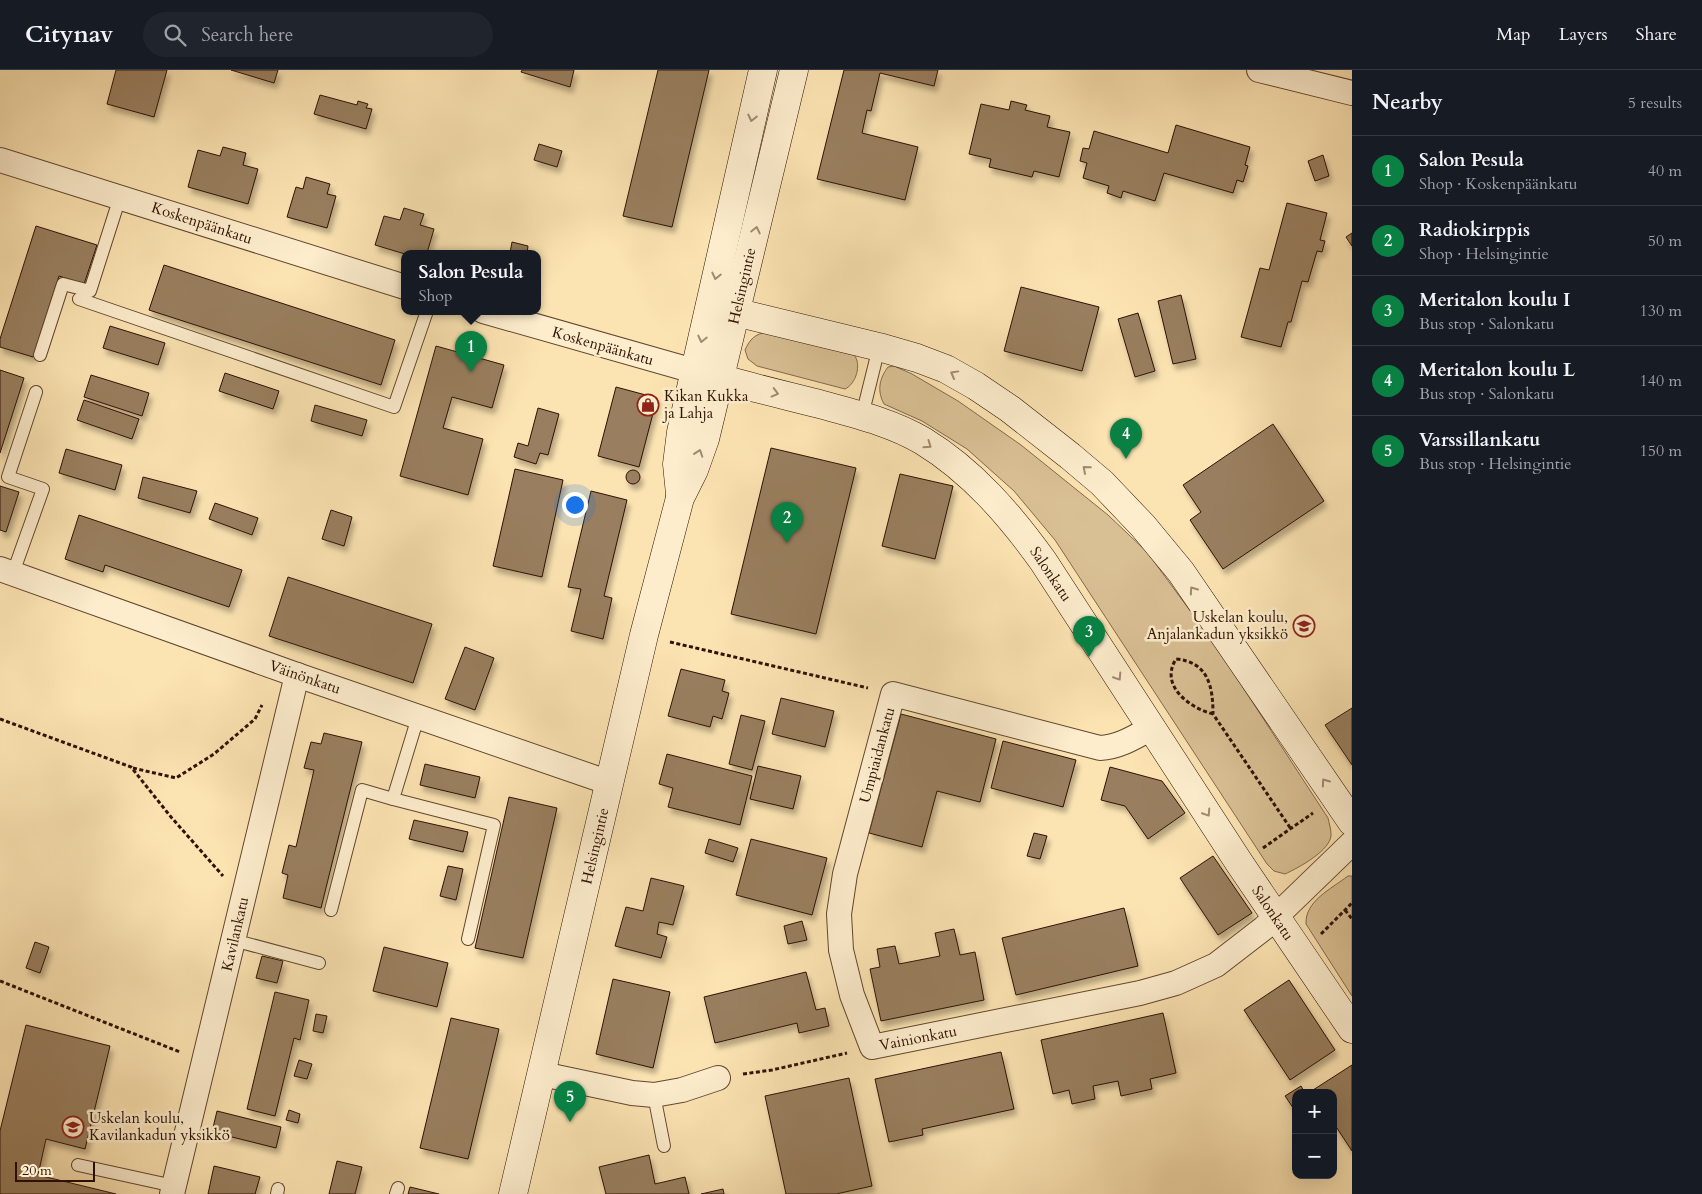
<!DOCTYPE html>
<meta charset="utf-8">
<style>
:root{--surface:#171b24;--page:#20242c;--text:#f1f3f6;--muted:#9ea1a6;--line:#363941;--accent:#0b8043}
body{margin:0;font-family:Cardo,serif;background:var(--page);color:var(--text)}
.controls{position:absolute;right:15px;bottom:15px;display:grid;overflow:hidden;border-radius:10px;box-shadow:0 5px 20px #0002}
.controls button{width:45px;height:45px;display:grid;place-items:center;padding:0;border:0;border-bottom:1px solid var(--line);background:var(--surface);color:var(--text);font:25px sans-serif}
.scale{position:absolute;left:15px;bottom:12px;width:80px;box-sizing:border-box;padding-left:5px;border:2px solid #2e1103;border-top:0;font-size:14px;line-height:18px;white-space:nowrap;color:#2e1103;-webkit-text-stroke:4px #fdedcd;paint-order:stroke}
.you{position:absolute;left:574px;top:434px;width:18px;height:18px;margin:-12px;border:4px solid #fff;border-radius:50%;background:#1a73e8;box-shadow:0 0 0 8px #1a73e833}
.badge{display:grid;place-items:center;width:32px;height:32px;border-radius:50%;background:var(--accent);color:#fff;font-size:16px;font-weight:700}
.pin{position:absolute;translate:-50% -41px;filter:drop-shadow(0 1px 2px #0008)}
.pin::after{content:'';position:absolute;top:26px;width:18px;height:15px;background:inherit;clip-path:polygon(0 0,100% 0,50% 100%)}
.popup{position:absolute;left:401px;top:180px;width:140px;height:65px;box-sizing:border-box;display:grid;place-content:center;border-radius:10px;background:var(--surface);filter:drop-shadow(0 1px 4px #0005);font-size:16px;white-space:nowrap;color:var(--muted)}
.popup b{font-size:19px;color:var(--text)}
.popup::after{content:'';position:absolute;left:50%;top:100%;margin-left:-10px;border:10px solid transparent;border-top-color:var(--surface)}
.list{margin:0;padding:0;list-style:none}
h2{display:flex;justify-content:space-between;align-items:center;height:65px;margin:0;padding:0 20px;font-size:21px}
h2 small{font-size:16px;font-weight:400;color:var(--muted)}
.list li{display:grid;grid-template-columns:32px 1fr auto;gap:15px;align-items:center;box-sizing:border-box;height:70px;padding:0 20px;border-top:1px solid var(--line)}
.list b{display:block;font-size:19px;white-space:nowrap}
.list p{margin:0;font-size:16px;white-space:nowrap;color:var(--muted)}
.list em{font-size:16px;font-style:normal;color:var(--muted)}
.icon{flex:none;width:28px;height:28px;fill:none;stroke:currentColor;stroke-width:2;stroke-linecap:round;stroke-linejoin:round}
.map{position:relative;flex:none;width:1352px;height:1124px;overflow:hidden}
header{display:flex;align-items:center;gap:30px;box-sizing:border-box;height:70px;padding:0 25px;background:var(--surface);border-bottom:1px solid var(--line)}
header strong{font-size:24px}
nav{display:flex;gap:28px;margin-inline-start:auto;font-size:18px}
.search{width:350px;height:45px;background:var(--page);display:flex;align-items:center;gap:12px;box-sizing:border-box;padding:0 18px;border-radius:28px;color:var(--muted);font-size:19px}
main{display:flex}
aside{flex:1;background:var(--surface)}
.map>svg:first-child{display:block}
.green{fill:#d9c094;stroke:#84684c}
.building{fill:#997f5e;stroke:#2e1103;filter:url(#shadow)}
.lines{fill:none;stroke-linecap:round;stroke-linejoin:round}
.service-casing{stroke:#62462f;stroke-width:14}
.minor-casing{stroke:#62462f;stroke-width:26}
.secondary-casing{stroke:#2e1103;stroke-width:29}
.path{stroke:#2e1103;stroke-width:3;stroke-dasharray:4 2.5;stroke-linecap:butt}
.service{stroke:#fdedcd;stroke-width:12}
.minor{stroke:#fdedcd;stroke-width:24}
.secondary{stroke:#fdedcd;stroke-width:28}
.oneway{stroke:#a08a72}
.labels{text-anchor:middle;stroke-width:5;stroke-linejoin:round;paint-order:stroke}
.street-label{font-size:15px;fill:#2e1103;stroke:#fdedcd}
.poi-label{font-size:15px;fill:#2e1103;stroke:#fdedcd;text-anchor:start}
</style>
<header>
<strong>Citynav</strong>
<div class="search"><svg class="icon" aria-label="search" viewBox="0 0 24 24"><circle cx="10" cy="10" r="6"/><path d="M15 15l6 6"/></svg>Search here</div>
<nav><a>Map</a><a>Layers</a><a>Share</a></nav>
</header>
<main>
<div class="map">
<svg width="1352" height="1124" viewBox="0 0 1352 1124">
<defs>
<filter id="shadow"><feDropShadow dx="3" dy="5.5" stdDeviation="2.5" flood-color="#0004"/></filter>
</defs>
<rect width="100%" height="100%" fill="#fce4b2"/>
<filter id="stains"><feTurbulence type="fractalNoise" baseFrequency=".004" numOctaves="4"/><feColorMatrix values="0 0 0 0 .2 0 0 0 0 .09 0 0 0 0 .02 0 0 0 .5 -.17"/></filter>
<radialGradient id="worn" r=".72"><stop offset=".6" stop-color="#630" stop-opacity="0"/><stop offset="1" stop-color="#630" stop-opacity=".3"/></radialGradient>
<!-- green -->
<g class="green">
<path d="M767,262L854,285C862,294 856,314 845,319L757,296L748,289L745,280C750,269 755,264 767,262Z"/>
<path d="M894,296L912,304L958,331L1021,375L1108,445L1147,482L1216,576L1328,748C1329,753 1331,759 1331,764C1332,780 1298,798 1285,804L1274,801L1267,794L1055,470L1014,421L967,379L922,351L884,334C877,321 879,309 888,297Z"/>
<path d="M1348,806H1352V926L1306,854C1305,831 1331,819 1348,806Z"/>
</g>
<!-- building -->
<g class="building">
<polygon points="116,0 167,0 154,47 107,34"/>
<polygon points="231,0 278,0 274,13"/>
<polygon points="522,0 574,0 570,17 521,2"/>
<polygon points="658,0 709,0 672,157 623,146"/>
<polygon points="844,0 938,0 934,16 880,3 871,41 867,40 862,63 918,77 905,130 817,109"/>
<polygon points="320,25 357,35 358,31 368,34 366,38 372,39 366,59 314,44"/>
<polygon points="1011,31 1027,35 1025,40 1050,46 1047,57 1070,62 1059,107 1034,101 1032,107 989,97 991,89 969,84 981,34 1009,40"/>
<polygon points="1176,55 1250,77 1245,95 1248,96 1243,112 1237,110 1233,123 1164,103 1155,131 1123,121 1121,128 1107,123 1109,116 1083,108 1087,93 1080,91 1083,78 1089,79 1094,61 1168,83"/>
<polygon points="539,74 562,81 557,97 534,90"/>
<polygon points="223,77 246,83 243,95 258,99 248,134 188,117 198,80 220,86"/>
<polygon points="1323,85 1329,106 1315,111 1308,91"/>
<polygon points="306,107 330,114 327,124 336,126 327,158 287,147 296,117 303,119"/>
<polygon points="1287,133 1327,143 1320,170 1325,171 1322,182 1317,181 1308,212 1302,211 1291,252 1288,252 1281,277 1241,267 1260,198 1269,200"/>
<polygon points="404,138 424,144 420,155 434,159 427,183 405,184 375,175 384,146 400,150"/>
<polygon points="36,156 97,175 84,214 59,206 33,287 0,277 0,269"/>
<polygon points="1352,163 1352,176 1346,167"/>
<polygon points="512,172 528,176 527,183 510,183"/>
<polygon points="164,195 395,270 381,315 149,240"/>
<polygon points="1021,217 1099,237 1082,301 1004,281"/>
<polygon points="1181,225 1196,289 1173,294 1158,231"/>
<polygon points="1138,243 1155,301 1135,307 1118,249"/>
<polygon points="110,256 165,273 158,295 103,278"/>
<polygon points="436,276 504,295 492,338 452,327 443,358 483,369 468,425 400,406"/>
<polygon points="0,300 24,308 0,383"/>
<polygon points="225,303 279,321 273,339 219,321"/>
<polygon points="91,305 149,323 142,346 84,327"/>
<polygon points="616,317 657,328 639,397 598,386"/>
<polygon points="84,330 139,349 132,369 77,350"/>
<polygon points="315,335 367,350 362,366 311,351"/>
<polygon points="538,338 559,344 548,385 540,383 536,394 514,387 518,373 528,376"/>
<polygon points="1273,354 1324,431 1223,499 1190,450 1201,442 1183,415"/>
<polygon points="771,378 856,398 816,564 731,544"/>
<polygon points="66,379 122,395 115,420 59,403"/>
<polygon points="515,399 563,410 542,507 493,496"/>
<circle cx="633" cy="407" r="7"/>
<polygon points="900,404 953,416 935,489 882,476"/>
<polygon points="143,407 197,421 190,443 138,428"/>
<polygon points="0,416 19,422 6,462 0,460"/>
<polygon points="591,421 627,430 604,526 612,528 603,569 571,561 581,519 568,517"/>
<polygon points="215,433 258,448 252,465 209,449"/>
<polygon points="331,440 352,447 344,476 322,469"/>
<polygon points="79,445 242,500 229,537 105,495 103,502 65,489"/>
<polygon points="288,507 432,554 413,613 269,566"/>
<polygon points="465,577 494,588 475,640 445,629"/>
<polygon points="681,599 725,610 722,621 729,623 722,649 713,646 710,657 668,646"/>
<polygon points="781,628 834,641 825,677 772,664"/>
<polygon points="1352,638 1352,695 1325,655"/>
<polygon points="901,644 996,669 980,732 937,721 922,777 869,763"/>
<polygon points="741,645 765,651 752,700 729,694"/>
<polygon points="324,663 362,672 321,838 283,828 288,805 282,803 289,775 296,777 314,700 304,698 311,672 321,674"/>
<polygon points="1003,671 1076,690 1063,737 991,718"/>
<polygon points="667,684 752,706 740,755 668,737 673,718 659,714"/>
<polygon points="425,694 480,707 475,728 420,715"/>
<polygon points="758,696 801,706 793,739 750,729"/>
<polygon points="1110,697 1162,711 1185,743 1148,769 1125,736 1101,730"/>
<polygon points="509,727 557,738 523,888 475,878"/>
<polygon points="414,750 468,762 463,782 409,769"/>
<polygon points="1034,763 1047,766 1040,789 1027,786"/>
<polygon points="709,769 738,778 733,792 705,783"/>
<polygon points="751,769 827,788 812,845 736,825"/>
<polygon points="1213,786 1252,843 1218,865 1180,808"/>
<polygon points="448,796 463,799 456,830 440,826"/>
<polygon points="651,808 684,816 673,855 659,852 657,864 667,867 661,888 615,876 626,837 643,841"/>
<polygon points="1124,838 1138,896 1016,925 1002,868"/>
<polygon points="802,851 807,870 788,874 784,856"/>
<polygon points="954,859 960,885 975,882 984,930 881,951 870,899 880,897 877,879 895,876 899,894 940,886 935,863"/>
<polygon points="35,872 49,877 40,903 26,898"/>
<polygon points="384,877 448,893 437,937 373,921"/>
<polygon points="262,886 283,891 277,913 256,908"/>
<polygon points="806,902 816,940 825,938 829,956 799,963 797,953 715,973 704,927"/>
<polygon points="613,909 670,922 653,998 596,984"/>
<polygon points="1289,910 1335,980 1290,1010 1244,940"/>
<polygon points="275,922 309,930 300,970 294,968 275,1046 247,1039"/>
<polygon points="1163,943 1176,1003 1150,1009 1152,1019 1121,1026 1118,1011 1093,1016 1095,1029 1072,1034 1069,1020 1053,1024 1041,970"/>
<polygon points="316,944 327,946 323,963 313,961"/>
<polygon points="451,948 499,959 468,1089 420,1078"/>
<polygon points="26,955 110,976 85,1079 46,1069 38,1105 116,1124 0,1124 0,1061"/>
<polygon points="1001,982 1014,1039 922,1059 923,1065 889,1072 875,1009"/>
<polygon points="299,990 312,994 307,1009 294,1006"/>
<polygon points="1352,995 1352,1081 1333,1052 1333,1023 1314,1023 1313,1020"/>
<polygon points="849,1008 872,1116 836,1124 786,1124 765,1026"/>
<polygon points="1301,1016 1305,1023 1296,1023 1296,1042 1285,1026"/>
<polygon points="289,1040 300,1044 298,1053 286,1050"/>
<polygon points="217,1041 281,1057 276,1078 212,1062"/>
<polygon points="649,1085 655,1114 685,1107 689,1124 606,1124 599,1097"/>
<polygon points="337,1091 362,1097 355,1124 329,1124"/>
<polygon points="214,1096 260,1107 255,1124 208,1124"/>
<polygon points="410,1117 439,1124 408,1124"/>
<polygon points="723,1119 724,1124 701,1124"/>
</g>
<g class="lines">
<!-- service casing -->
<g class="service-casing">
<g id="service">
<polyline points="79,229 394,337 427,241"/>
<polyline points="40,285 63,214 90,221 120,127"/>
<polyline points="862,346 879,277"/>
<polyline points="13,503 43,419 8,407 36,322"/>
<polyline points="418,647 393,729 494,755 468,869"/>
<polyline points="331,840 362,720 393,729"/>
<polyline points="233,870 319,893"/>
<polyline points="654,1025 664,1076"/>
<polyline points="78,1095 174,1116"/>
<polyline points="277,1124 278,1119"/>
<polyline points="396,1124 398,1118"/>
</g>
</g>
<!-- minor casing -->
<g class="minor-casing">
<g id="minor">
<polyline points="1259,0 1352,23"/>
<polyline points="0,90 405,217"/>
<polyline points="483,241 694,301"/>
<polyline points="0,499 297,605 610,713"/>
<path d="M1151,658C1135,667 1119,677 1100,678L893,624L845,804L839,844L841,880L852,925L872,977L1140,923L1176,913L1216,895L1264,858L1352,773"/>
<polyline points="542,1004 632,1023 654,1025 682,1020 718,1008"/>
<polyline points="172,1124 297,605"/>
</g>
</g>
<!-- secondary casing -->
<g class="secondary-casing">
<g id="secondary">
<polyline points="710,236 879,277 917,288 946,299 976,316 1010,339 1070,386 1102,413 1143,456 1181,502 1352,752"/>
<path d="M694,301C737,314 780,324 823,335C856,344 893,353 923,371C972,401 1010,445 1043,491L1240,794L1352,959"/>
<polyline points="680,424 677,394 681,362 763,0"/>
<polyline points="513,1124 644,565 680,428 694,400 705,369 794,0"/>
</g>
</g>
<!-- path -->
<g class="path">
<polyline points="670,572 868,618"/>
<path d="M1213,644C1190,638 1159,616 1176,589C1208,592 1213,616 1213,644L1291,759"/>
<polyline points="0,649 131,697 171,747 223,806"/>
<polyline points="133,698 176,708 214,684 255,649 262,635"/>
<polyline points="1263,778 1313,743"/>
<polyline points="1345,840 1352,849"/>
<polyline points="1321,864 1352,833"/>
<polyline points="0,911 180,982"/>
<polyline points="743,1004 772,1000 847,983"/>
</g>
<!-- service -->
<use href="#service" class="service"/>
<!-- minor -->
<use href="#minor" class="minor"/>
<!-- secondary -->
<use href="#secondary" class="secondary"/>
</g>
<!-- one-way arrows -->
<defs><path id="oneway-chevron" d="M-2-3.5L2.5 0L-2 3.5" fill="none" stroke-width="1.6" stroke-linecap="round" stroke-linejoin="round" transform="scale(1.25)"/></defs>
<g class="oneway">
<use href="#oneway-chevron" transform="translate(752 48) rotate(103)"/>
<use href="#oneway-chevron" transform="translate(756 160) rotate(-77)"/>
<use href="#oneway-chevron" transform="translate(716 206) rotate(103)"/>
<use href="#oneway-chevron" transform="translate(702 269) rotate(103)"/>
<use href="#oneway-chevron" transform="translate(954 304) rotate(-151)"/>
<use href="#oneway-chevron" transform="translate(775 323) rotate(15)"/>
<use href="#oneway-chevron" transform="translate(928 375) rotate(35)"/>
<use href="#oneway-chevron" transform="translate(699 383) rotate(-71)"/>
<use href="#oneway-chevron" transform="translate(1086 399) rotate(-139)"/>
<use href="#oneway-chevron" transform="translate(1193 520) rotate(-125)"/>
<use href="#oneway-chevron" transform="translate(1118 607) rotate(57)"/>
<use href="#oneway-chevron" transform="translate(1325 712) rotate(-125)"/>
<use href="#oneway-chevron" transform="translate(1207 743) rotate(57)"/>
</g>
<!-- icons -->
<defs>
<g id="shop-ring" transform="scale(1.125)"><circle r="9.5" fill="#fdedcd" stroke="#8f2418" stroke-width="1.5"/><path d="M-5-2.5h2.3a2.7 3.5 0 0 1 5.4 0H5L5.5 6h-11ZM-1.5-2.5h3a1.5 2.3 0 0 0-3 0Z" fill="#8f2418"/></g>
<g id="school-ring" transform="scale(1.125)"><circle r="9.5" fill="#fdedcd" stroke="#8f2418" stroke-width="1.5"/><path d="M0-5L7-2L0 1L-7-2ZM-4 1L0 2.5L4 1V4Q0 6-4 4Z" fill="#8f2418"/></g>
</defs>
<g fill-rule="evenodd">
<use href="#shop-ring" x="648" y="335"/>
<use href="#school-ring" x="1304" y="556"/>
<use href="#school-ring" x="73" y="1057"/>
</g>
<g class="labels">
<!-- street labels -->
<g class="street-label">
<text transform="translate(202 153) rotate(18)" y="5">Koskenpäänkatu</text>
<text transform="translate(742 216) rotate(-77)" y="5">Helsingintie</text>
<text transform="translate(603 276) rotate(16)" y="5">Koskenpäänkatu</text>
<text transform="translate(1051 504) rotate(56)" y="5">Salonkatu</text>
<text transform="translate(305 607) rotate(19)" y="5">Väinönkatu</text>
<text transform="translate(877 685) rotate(-75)" y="5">Umpiaidankatu</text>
<text transform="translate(595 776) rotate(-77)" y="5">Helsingintie</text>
<text transform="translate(1273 843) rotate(56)" y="5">Salonkatu</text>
<text transform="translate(235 864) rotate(-77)" y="5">Kavilankatu</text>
<text transform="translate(918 968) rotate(-11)" y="5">Vainionkatu</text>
</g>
<!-- poi labels -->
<g class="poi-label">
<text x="664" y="331">Kikan Kukka<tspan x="664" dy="17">ja Lahja</tspan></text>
<text x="1288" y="552" text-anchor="end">Uskelan koulu,<tspan x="1288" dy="17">Anjalankadun yksikkö</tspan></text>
<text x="89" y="1053">Uskelan koulu,<tspan x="89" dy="17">Kavilankadun yksikkö</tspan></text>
</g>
</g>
<rect width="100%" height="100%" filter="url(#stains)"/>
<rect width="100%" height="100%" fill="url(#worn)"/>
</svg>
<div class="controls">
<button>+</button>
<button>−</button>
</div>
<div class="scale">20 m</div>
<div class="you"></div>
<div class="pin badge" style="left:471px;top:302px">1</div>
<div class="popup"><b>Salon Pesula</b>Shop</div>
<div class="pin badge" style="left:787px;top:473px">2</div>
<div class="pin badge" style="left:1089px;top:587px">3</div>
<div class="pin badge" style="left:1126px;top:389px">4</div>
<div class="pin badge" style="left:570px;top:1052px">5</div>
</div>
<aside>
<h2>Nearby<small>5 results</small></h2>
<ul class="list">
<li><span class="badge">1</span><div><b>Salon Pesula</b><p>Shop · Koskenpäänkatu</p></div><em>40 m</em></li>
<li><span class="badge">2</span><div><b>Radiokirppis</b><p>Shop · Helsingintie</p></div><em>50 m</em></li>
<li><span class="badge">3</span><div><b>Meritalon koulu I</b><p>Bus stop · Salonkatu</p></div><em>130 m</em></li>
<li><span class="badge">4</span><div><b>Meritalon koulu L</b><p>Bus stop · Salonkatu</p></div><em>140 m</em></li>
<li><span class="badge">5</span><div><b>Varssillankatu</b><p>Bus stop · Helsingintie</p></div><em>150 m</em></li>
</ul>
</aside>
</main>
